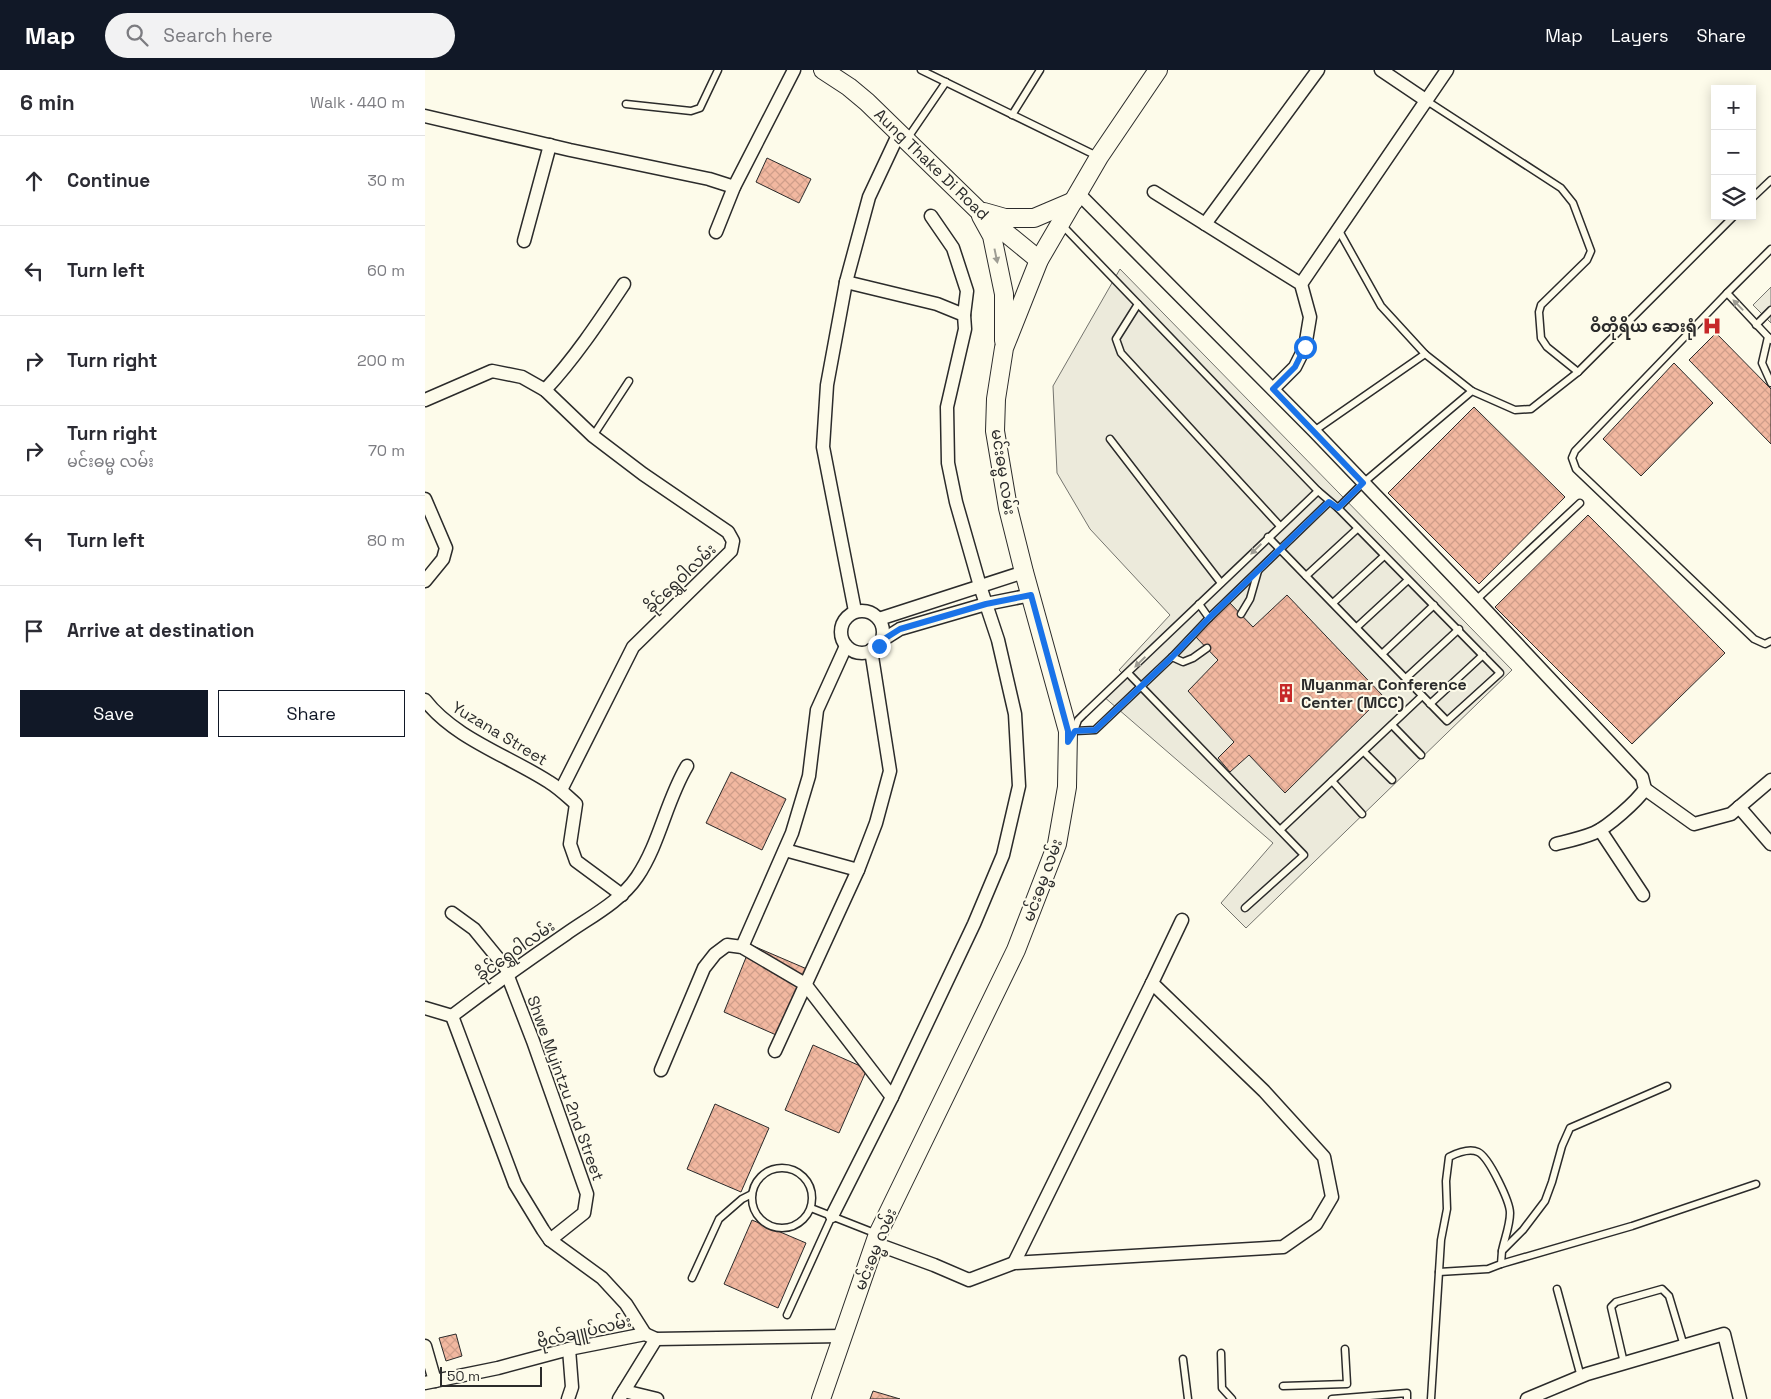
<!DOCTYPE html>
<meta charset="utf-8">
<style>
:root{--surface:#fff;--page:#f2f2f3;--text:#2b2b33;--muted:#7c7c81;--line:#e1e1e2;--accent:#111827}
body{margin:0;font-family:"Space Grotesk","Noto Sans Myanmar",sans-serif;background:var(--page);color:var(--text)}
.controls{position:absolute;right:15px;top:15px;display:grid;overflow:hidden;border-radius:0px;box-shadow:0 2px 12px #0003}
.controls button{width:45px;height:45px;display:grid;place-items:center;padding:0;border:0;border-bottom:1px solid var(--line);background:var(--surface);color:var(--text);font:25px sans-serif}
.scale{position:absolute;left:15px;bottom:12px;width:102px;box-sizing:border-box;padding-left:5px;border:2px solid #2b2b2b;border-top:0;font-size:14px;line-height:18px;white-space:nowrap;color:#2b2b2b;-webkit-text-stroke:4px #fdfbea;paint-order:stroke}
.stop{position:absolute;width:15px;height:15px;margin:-11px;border:4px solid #1a73e8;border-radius:50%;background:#fff}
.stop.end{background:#1a73e8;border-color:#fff;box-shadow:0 1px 5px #0008}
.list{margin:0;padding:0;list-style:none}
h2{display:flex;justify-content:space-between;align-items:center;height:65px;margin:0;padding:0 20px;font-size:21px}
h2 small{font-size:16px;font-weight:400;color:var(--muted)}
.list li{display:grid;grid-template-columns:32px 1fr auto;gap:15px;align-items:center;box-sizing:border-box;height:90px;padding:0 20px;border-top:1px solid var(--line)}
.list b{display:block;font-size:19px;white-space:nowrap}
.list p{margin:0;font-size:16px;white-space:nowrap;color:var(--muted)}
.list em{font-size:16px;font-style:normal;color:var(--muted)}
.actions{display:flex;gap:10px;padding:15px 20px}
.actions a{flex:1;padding:11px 0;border:1px solid var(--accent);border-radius:0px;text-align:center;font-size:18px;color:var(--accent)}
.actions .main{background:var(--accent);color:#fff}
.icon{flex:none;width:28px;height:28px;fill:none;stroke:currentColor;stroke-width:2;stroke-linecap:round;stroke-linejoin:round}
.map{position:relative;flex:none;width:1346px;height:1329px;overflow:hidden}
header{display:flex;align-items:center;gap:30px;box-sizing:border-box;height:70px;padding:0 25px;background:var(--accent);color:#fff}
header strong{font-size:24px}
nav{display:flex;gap:28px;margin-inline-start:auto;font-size:18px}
.search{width:350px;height:45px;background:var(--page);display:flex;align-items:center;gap:12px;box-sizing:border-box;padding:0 18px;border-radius:28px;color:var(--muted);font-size:19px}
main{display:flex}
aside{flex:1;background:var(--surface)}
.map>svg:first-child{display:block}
.parking{fill:#eceadb;stroke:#74746e}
.building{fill:url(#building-cross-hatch);stroke:#2b2b2b}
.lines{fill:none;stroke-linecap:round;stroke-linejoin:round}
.lane-casing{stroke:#2b2b2b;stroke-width:9}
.street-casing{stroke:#2b2b2b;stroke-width:15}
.secondary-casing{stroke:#2b2b2b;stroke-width:20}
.lane{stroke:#fdfbea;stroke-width:6}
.street{stroke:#fdfbea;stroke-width:12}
.secondary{stroke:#fdfbea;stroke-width:18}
.oneway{fill:#9e9d94}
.route{stroke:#1a73e8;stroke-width:6}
.labels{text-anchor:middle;stroke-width:4;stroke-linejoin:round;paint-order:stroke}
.street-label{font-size:16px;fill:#2b2b2b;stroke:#fdfbea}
.poi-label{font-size:16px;font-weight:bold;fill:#2b2b2b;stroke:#fdfbea;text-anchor:end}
</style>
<header>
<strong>Map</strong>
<div class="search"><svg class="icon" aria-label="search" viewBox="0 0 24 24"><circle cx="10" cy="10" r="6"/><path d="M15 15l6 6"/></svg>Search here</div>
<nav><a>Map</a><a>Layers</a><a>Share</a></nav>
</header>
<main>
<aside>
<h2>6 min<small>Walk · 440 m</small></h2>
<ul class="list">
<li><svg class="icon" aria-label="ahead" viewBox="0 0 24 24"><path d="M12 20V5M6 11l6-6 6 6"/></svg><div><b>Continue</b></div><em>30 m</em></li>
<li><svg class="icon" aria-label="left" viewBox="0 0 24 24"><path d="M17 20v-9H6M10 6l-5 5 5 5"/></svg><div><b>Turn left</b></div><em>60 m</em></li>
<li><svg class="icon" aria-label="right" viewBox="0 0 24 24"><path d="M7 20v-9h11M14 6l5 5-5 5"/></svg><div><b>Turn right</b></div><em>200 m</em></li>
<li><svg class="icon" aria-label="right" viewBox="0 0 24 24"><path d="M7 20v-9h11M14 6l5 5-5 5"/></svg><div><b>Turn right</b><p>မင်းဓမ္မ လမ်း</p></div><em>70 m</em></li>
<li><svg class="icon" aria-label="left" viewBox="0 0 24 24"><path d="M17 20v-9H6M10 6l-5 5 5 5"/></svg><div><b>Turn left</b></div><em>80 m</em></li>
<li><svg class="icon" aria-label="arrive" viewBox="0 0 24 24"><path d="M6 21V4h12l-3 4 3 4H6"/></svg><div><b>Arrive at destination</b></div></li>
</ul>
<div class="actions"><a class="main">Save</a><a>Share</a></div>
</aside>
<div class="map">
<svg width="1346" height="1329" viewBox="0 0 1346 1329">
<defs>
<pattern id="building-cross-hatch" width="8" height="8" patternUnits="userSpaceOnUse" patternTransform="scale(1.25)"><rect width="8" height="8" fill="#f2b8a0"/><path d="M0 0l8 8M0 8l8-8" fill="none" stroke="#d09e8a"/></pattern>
</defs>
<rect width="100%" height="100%" fill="#fdfbea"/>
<!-- parking -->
<g class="parking">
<polygon points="695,199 1087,600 821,858 796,833 848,773 678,626 700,606 694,600 745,545 665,459 632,403 628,316"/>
<polygon points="1346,217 1346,253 1328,235"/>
</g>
<!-- building -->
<g class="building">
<polygon points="342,88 386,109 374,133 331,112"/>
<polygon points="1291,263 1346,319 1346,374 1264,290"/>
<polygon points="1249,293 1288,333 1216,406 1178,369"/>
<polygon points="1049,337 1140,427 1054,514 963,423"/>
<polygon points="1163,445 1300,583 1207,674 1070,537"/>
<polygon points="862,525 958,626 860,723 824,685 805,702 793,688 809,672 763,621 793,590 769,565 804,532 828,557"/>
<polygon points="306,702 361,729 337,780 281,753"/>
<polygon points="326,875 382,899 358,968 299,942"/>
<polygon points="388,975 442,999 414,1063 360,1040"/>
<polygon points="290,1034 344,1058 316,1122 262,1099"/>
<polygon points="327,1150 381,1173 353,1238 299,1214"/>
<polygon points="31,1264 37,1286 21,1291 14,1268"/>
<polygon points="448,1321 475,1329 445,1329"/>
</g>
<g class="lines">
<!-- lane casing -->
<g class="lane-casing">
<g id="lane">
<polyline points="496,0 672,86"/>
<polyline points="1002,31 1136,118 1148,133 1166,181 1162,190 1116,235 1114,242 1116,268 1122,277 1153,302"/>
<polyline points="201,34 266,41 275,38 293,0"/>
<polyline points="587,45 615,0"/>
<polyline points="482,69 521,12"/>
<polyline points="1327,128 1346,110"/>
<polyline points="637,155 893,421 913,438 1075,603 1022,651 843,467"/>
<polyline points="913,159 956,236 1000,284"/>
<polyline points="1346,179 1302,223 1346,270"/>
<polyline points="1302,223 1150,381 1147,388 1151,399 1329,569 1340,574 1346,571"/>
<polyline points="713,234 691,269 696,283 855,456"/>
<polyline points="1331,255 1346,240"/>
<polyline points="1343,267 1337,293 1346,313"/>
<polyline points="889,361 1000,284 1047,321"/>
<polyline points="168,366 204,311"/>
<polyline points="685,369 796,513"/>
<polyline points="913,438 938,413 1047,321 1090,340 1106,339 1153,302 1309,146"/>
<polyline points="881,506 932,459"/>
<polyline points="1051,530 1155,433"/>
<polyline points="908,533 959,486"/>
<polyline points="774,534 784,548"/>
<polyline points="816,544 825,529 833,501"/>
<polyline points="932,557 983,510"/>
<polyline points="957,584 1009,535"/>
<polyline points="747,587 758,592 768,588 782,578"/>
<polyline points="703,603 879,785 820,838"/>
<polyline points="981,608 1034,559"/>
<polyline points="1005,634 1058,585"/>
<polyline points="967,655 996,685"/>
<polyline points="650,661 670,660 747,587 784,548 904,432"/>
<polyline points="648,664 653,650 659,644 893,421"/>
<polyline points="939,682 967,710"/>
<polyline points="907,711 937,744"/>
<polyline points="855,760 997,626"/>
<circle cx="357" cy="1128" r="30"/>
<polyline points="386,1138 452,1164"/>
<polyline points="1076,1194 1207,1156 1331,1114"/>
<polyline points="1014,1202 1063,1199 1076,1194 1077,1181 1098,1160 1120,1131 1127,1112 1137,1076 1145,1058 1242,1016"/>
<polyline points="267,1208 294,1149 317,1129 327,1124"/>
<polyline points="1132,1219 1156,1307"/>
<polyline points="362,1245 407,1146"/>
<polyline points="796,1283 797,1318 807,1329"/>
<polyline points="758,1289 763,1329"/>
<polyline points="1199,1293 1186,1237 1191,1232 1237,1219 1244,1226 1259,1276"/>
<polyline points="858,1316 922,1314 920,1279"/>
<polyline points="907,1329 982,1323 982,1329"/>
<path d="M1006,1329L1016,1170L1022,1139L1021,1111L1024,1087C1032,1083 1044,1078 1053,1082C1064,1087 1085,1132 1085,1143C1085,1156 1079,1170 1077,1181"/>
</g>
</g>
<!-- street casing -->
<g class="street-casing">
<g id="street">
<polyline points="956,0 1002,31"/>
<polyline points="0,46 145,80 284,109 309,117"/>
<polyline points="729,122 876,214 885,247 880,277 870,297 848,319"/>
<path d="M653,123L889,361L1051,530L1217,707L1220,719C1212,731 1183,757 1169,763C1157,768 1143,771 1131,774"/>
<polyline points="506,146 528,178 542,221 539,245"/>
<polyline points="780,154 893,0"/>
<polyline points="291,162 309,117 369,0"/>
<polyline points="99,171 125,75"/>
<polyline points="876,214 1022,0"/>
<path d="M120,320C150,288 175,250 199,214"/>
<polyline points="0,330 67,301 97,307 120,320 168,366 218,404 303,462 308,471 306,481 208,577 136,720"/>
<polyline points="0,429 21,478 18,489 0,511"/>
<circle cx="437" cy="562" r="21"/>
<polyline points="430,541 398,377 402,315 421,212 444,127 474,63"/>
<polyline points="454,549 599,502"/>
<polyline points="456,571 475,559 561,534 606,525"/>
<path d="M0,630C29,668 84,686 124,712C134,718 142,726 151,734L145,774L151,791L197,825"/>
<polyline points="1220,719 1269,754 1306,744 1346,710"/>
<polyline points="1314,737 1346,774"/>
<polyline points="1175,760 1218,825"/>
<polyline points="360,780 433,800"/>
<polyline points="27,843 49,859 85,903"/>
<polyline points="317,877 367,763 384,706 392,640 421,576"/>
<polyline points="82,904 108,971 162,1124 159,1143 125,1170"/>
<polyline points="0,938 27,946"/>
<polyline points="27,946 90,1114 118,1160 125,1170 177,1208 201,1234 220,1264"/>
<path d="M27,946C65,917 103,890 141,864C165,847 195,832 212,807C235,773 241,731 262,696"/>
<polyline points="350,981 433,800 451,753 465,701 446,580"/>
<polyline points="236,1000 279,898 290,884 302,875 317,877 380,914 467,1027"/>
<polyline points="407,1146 467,1027 549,854 578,785 594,716 590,644 573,570 555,516 531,432 523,393 522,337 540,259 539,245 512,234 421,212"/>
<polyline points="449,1173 509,1195 544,1210 589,1193 858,1177 891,1154 907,1127 899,1087 839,1021 727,913 757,850"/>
<polyline points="589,1193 727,913"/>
<polyline points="0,1276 10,1311"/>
<polyline points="0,1313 73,1298 144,1279 220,1264 231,1269 418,1266"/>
<polyline points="199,1321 232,1329"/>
<polyline points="143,1329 147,1317 144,1279"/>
<polyline points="194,1329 231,1269"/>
<polyline points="1102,1329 1162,1304 1299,1264 1315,1329"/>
</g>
</g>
<!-- secondary casing -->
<g class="secondary-casing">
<g id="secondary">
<polyline points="398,0 424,17 442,32 554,141 614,190"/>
<polyline points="559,142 580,148 609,148 649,131"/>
<polyline points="556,146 567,166 579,224 579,271"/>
<polyline points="396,1329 453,1164 591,880 632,774 642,717 643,661 599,502 583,438 570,361 571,329 579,278 614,190 674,87 733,0"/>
</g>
</g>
<!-- lane -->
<use href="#lane" class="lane"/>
<!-- street -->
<use href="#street" class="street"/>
<!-- secondary -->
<use href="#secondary" class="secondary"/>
</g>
<!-- one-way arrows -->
<defs><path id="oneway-solid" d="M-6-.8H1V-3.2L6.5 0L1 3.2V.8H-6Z" transform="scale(1.25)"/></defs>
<g class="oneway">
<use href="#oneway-solid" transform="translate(571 186) rotate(78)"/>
<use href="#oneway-solid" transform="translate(1313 235) rotate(-134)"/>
<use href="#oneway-solid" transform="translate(831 479) rotate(136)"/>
<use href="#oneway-solid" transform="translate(715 592) rotate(136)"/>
</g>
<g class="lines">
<!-- route -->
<polyline class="route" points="454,576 456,571 475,559 561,534 606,525 643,661 643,672 650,661 670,660 747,587 784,548 904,432 913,438 938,413 848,319 870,297 880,277"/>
</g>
<!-- icons -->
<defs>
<g id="hospital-bare" transform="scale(1.5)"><path d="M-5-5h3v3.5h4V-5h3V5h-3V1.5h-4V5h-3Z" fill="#c62828" stroke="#fdfbea" stroke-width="2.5" paint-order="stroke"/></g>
<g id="building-bare" transform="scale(1.5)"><path d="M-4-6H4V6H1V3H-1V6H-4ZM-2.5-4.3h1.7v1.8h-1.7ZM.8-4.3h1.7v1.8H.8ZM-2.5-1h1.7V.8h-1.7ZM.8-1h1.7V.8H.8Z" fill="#c62828" stroke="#fdfbea" stroke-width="2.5" paint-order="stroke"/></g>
</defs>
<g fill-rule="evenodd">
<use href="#hospital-bare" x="1287" y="256"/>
<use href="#building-bare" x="861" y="623"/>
</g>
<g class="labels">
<!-- street labels -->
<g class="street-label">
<text transform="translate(507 94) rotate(44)" y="6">Aung Thake Di Road</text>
<text transform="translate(579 402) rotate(81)" y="6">မင်းဓမ္မ လမ်း</text>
<text transform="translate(255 508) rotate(-44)" y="6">ခိုင်ရွှေဝါလမ်း</text>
<text transform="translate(75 663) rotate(31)" y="6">Yuzana Street</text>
<text transform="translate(617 810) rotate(-70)" y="6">မင်းဓမ္မ လမ်း</text>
<text transform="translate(90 880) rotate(-35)" y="6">ခိုင်ရွှေဝါလမ်း</text>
<text transform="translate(141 1018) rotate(70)" y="6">Shwe Myintzu 2nd Street</text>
<text transform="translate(450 1179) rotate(-68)" y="6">မင်းဓမ္မ လမ်း</text>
<text transform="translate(159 1261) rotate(-13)" y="6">ဗိုလ်ချူပ်လမ်း</text>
</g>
<!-- poi labels -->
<g class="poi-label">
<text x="1272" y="262">ဝိတိုရိယ ဆေးရုံ</text>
<text x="876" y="620" text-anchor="start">Myanmar Conference<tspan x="876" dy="18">Center (MCC)</tspan></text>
</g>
</g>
</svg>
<div class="controls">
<button>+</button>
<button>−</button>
<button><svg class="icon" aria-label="layers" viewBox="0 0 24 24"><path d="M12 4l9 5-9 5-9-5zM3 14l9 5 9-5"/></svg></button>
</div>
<div class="scale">50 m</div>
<div class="stop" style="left:880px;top:277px"></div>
<div class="stop end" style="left:454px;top:576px"></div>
</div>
</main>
